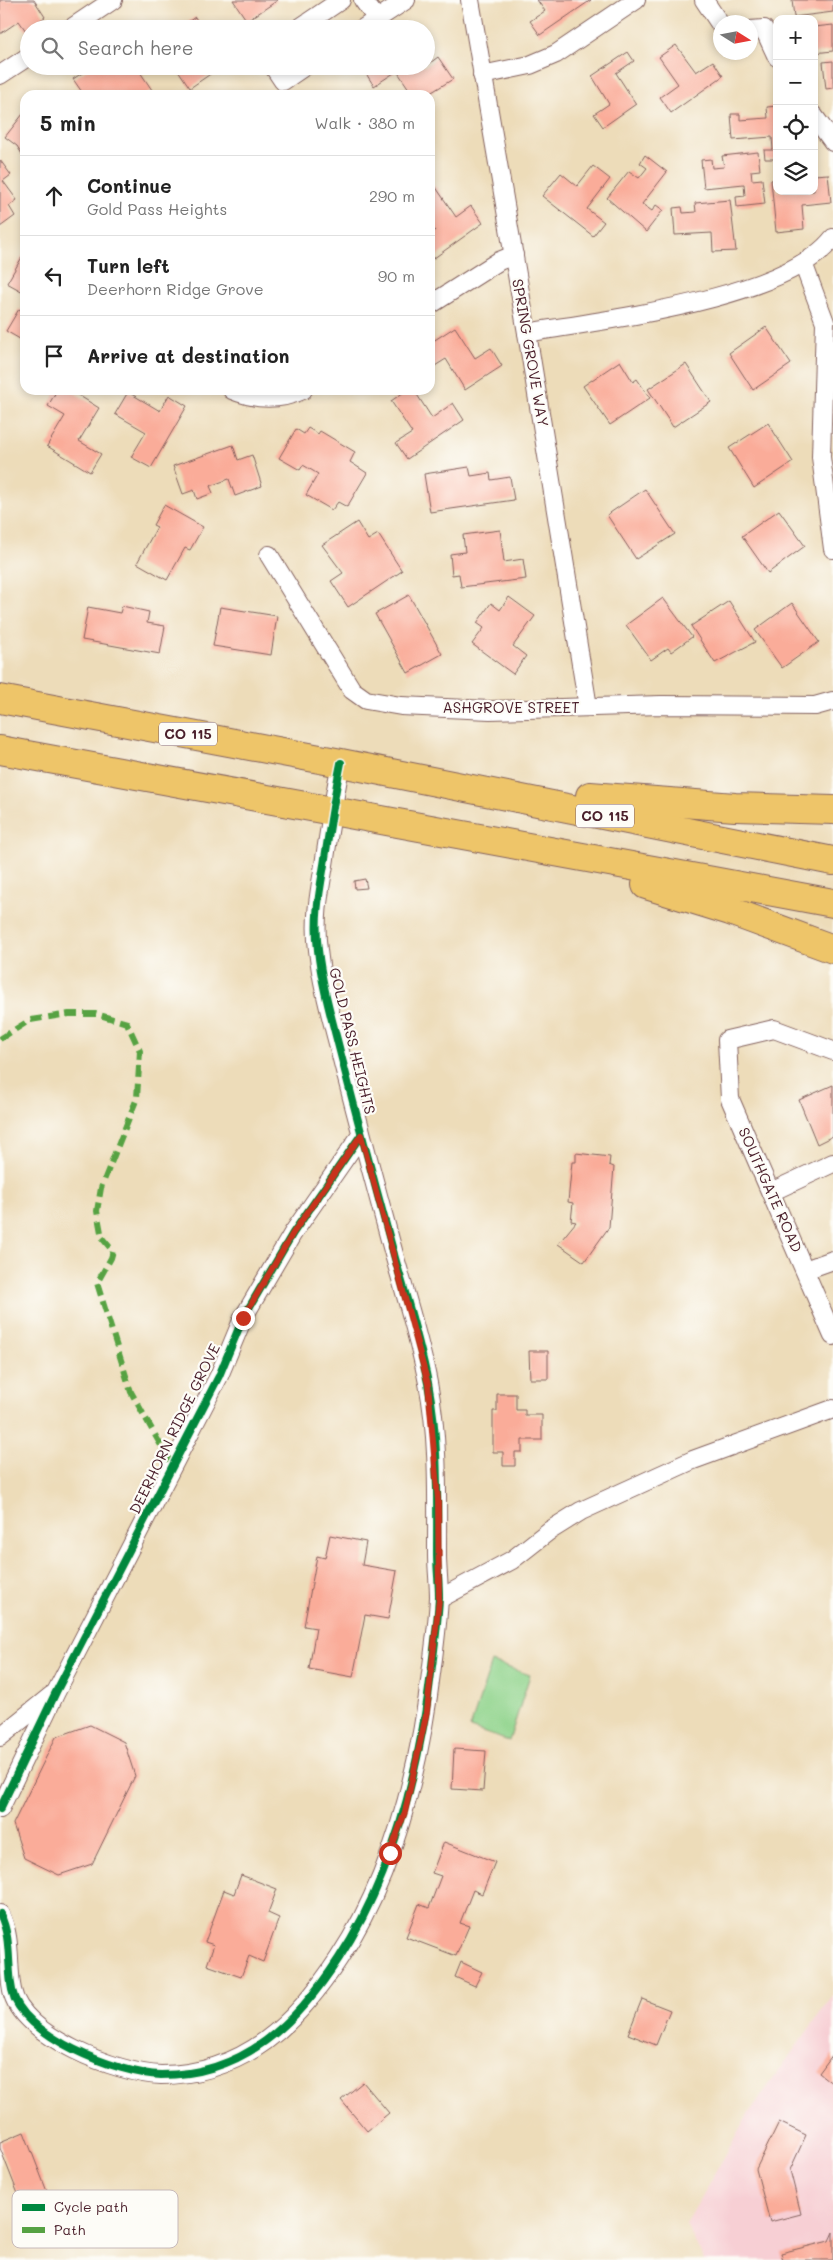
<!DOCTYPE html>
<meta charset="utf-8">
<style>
:root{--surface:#fff;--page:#f2f2f2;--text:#222;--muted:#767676;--line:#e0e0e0}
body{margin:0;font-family:Mali,sans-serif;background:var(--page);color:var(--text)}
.controls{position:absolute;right:15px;top:15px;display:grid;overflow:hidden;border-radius:10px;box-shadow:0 2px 8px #0003}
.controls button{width:45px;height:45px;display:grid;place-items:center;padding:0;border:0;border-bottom:1px solid var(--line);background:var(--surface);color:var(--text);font:25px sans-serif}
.compass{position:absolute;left:713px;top:15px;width:45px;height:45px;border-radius:50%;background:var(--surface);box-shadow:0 2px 8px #0003;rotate:101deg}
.stop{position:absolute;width:15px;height:15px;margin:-11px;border:4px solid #c8321e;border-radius:50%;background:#fff}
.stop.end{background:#c8321e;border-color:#fff;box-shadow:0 1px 5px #0008}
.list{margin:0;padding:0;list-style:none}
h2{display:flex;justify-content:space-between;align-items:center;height:65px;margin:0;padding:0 20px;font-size:21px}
h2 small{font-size:16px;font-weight:400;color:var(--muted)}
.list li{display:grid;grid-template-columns:32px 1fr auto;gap:15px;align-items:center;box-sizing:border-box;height:80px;padding:0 20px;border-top:1px solid var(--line)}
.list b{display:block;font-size:19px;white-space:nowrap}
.list p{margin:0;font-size:16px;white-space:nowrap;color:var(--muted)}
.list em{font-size:16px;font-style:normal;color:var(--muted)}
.icon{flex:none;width:28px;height:28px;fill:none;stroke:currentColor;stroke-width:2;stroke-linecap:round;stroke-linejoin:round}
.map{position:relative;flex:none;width:833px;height:2260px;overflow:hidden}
.search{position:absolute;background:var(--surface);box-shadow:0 2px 8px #0003;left:20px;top:20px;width:415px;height:55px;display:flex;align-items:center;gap:12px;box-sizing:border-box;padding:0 18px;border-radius:28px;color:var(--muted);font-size:19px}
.panel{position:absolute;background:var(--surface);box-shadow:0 2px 8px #0003;left:20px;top:90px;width:415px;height:305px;border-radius:15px}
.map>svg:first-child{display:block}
.built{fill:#f7cfd4}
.green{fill:#91d48d;stroke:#6e7a5c}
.building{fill:#faac99}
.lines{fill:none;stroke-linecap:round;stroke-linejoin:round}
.minor-casing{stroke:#83615d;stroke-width:20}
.trunk-casing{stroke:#83615d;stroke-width:30}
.minor{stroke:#fff;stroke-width:18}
.trunk{stroke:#eec569;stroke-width:28}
.quiet{stroke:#56a243;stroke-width:6;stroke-dasharray:12 6;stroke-linecap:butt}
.cycleway-casing{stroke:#fdfcf7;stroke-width:11}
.cycleway{stroke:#00873e;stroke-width:8}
.route{stroke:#c8321e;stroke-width:6}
.labels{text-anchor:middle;stroke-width:4.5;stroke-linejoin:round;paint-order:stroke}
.shield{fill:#fdfcf7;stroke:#806168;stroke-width:1}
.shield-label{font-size:14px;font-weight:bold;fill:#4a1f2b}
.street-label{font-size:15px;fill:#4a1f2b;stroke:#fdfcf7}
.key{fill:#fdfcf7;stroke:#c7baba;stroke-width:1}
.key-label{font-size:14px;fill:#4a1f2b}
</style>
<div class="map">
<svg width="833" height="2260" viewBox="0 0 833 2260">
<rect width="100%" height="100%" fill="#fdfcf7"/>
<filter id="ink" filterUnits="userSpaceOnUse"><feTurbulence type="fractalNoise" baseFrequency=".02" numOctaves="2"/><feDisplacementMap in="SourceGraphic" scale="10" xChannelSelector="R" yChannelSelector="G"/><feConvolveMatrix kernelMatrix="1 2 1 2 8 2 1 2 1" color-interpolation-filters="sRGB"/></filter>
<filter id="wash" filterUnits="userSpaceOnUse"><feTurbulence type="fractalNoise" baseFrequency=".0096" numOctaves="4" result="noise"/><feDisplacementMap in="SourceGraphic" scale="20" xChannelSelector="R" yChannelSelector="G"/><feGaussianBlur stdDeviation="1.12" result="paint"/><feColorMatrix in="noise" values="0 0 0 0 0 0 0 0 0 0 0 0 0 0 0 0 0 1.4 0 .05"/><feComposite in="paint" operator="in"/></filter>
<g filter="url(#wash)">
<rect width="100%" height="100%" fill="#eddcb9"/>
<!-- built -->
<polygon class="built" points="833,1995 833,2260 704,2260 686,2224 749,2113"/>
<!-- green -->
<polygon class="green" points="492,1662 530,1675 509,1741 470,1728"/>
<g id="blocks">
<!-- building -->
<g class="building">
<polygon points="0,0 34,0 45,17 26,31 19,21 0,34"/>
<polygon points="233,0 278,0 247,21"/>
<polygon points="537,0 591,0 540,35 530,21 545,11"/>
<polygon points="792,0 833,0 833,12 794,17"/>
<polygon points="195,17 202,29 178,29"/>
<polygon points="833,25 833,51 814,53 814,27"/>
<polygon points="676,45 696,72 713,61 723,76 671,113 660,97 678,84 659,57"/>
<polygon points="628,52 634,61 616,73 636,104 603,127 594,114 609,104 592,76"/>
<polygon points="438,57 453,79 427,95 413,95 397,71 374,86 363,69 367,66 426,66"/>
<polygon points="833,61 833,88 826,89 823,62"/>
<polygon points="93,66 136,66 152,90 145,95 84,95 73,79"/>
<polygon points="183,66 222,66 190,88 178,70"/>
<polygon points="777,106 777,159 765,159 764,150 773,150 772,137 733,140 731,114 740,114 740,120 768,118 767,107"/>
<polygon points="23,114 25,115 25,159 17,146 5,137"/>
<polygon points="758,152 760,170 751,171 752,180 762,179 765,204 737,207 736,197 745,196 744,184 704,188 701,160 711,159 712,168 724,167 722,156"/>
<polygon points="645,155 667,172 642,204 652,211 656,205 663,210 646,232 607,198 629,171 639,178 647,168 640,163"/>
<polygon points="0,160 11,175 3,181 17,200 9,206 15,216 0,227"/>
<polygon points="593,166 610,179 587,209 604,222 593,236 542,196 561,173 577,186"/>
<polygon points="828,174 831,202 802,205 804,229 776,232 771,180 777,179 777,191 814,191 814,175"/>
<polygon points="435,186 456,217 471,206 483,223 430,261 430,234 435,231 430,223 430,190"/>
<polygon points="730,200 736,251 713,252 712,233 675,235 673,208 682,207 683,213 696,212 695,203"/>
<polygon points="25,252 25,293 7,283"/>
<polygon points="19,309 25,313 25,342 6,331"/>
<polygon points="455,327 475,358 491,348 502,366 465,390 446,359 430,369 430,343"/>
<polygon points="766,327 791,364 753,390 729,353"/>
<polygon points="620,361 633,382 637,379 650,398 610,425 583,386"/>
<polygon points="686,364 711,402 673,427 648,389"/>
<polygon points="57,390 70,390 99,408 79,441 101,454 90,472 47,446 65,416 48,406"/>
<polygon points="407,390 414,390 432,418 453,403 464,420 407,459 396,443 412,433 391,401"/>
<polygon points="128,392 160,411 169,395 187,406 151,468 131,457 146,432 115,414"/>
<polygon points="768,423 793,462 754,488 729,448"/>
<polygon points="308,428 318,434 320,431 355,452 350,462 367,473 347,507 338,502 332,510 306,495 318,474 303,465 300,470 279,458 296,429 304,434"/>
<polygon points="233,445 238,460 252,455 262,486 235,496 229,479 210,486 213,493 197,499 194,490 183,494 173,466"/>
<polygon points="469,467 471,476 490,473 491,480 510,477 514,500 430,512 424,474"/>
<polygon points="645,489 675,534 636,559 607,515"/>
<polygon points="164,505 203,527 190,550 185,548 167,580 137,563 157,527 153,525"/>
<polygon points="779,510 805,546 768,573 742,536"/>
<polygon points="357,522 368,540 378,534 402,571 348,607 331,581 343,573 322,545"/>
<polygon points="500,530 504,562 523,559 526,579 461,587 459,574 452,575 450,554 465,552 463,535"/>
<polygon points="409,595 442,654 408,673 375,614"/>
<polygon points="509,597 535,616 513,646 526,656 513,674 472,644 484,628 477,623 491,603 500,610"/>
<polygon points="663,598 692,637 671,652 668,648 651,660 626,625"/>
<polygon points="729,601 755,642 715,663 691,626"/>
<polygon points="792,603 819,642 782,668 755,630"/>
<polygon points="122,606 149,612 147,623 165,626 160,654 82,640 88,607 120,613"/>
<polygon points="220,607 277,616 271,655 213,646"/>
<polygon points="365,879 367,888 355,889 354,881"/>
<polygon points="833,1085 833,1136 817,1144 799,1100"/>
<polygon points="576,1153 610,1157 609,1165 614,1167 609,1227 584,1262 558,1244 576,1222 571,1221 573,1203 568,1202 572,1162 576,1162"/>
<polygon points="529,1351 548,1351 548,1379 530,1379"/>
<polygon points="497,1394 516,1394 516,1410 525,1410 525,1415 542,1415 542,1440 522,1440 522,1452 515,1452 515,1466 503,1466 503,1452 493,1452 493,1411 497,1411"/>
<polygon points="330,1535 366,1542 362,1565 397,1571 388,1619 365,1615 353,1677 309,1669 316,1628 304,1626 317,1556 325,1558"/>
<polygon points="90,1725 124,1742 135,1776 92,1864 59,1875 24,1858 13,1824 56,1737"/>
<polygon points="454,1749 486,1751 483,1791 452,1789"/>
<polygon points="444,1842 495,1862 482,1894 473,1890 460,1923 469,1926 456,1956 406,1937 419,1904 429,1908 441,1876 432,1873"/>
<polygon points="241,1875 277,1889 268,1913 279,1918 263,1962 249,1956 241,1977 207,1965 214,1945 205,1942 224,1890 234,1894"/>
<polygon points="461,1962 482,1972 475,1986 455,1977"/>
<polygon points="642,1999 670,2010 656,2045 628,2034"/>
<polygon points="833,2054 833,2084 819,2073"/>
<polygon points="363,2082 389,2113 367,2131 341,2100"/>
<polygon points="779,2122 806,2135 790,2170 801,2214 770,2222 756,2169"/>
<polygon points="24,2132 48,2194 22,2204 0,2148 0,2142"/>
<polygon points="833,2232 833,2260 783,2260 781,2253 829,2241"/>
</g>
</g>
</g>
<g filter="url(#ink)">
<use href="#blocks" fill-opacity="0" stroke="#83615d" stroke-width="1"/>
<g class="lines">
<!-- minor casing -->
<g class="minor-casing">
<g id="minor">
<polyline points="363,0 377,19"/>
<polyline points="470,0 527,333 588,707"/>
<polyline points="704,0 720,24"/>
<polyline points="70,29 113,0"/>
<polyline points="298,29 341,0"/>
<polyline points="362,29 406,0"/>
<polyline points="750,30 764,29 777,57"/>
<polyline points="273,66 283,81 305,66"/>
<polyline points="0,75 29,56"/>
<polyline points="482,75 530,65 556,54 636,0"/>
<polyline points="814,116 833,142"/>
<polyline points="803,263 825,322 821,457 833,549"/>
<polyline points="430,305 499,261 514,255"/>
<path d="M527,333C602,320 786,299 833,238"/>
<path d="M232,390C256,400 279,401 303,390"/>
<polyline points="269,555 352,690 366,700 401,706 490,710 661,705 815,706 833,701"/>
<polyline points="833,1051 774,1029 727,1040 730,1099 833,1336"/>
<polyline points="771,1192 833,1163"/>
<polyline points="805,1270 833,1260"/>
<polyline points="439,1599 512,1560 549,1531 581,1511 693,1460 833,1409"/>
<polyline points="0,1737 52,1695"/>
<polyline points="0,1809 56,1692 219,1376 243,1318 293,1233 361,1135"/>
<path d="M0,1914C12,1938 7,1965 12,1990C21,2036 118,2074 161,2075C244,2075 297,2023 339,1958C395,1873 420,1766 432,1666C435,1643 438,1620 439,1597C439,1583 437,1569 437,1555C437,1498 439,1439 428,1383C420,1341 407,1300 395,1258C377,1192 359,1126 342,1059C333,1023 322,987 318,950C314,920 319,894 324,865C329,831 334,797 341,763"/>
</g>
</g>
<!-- trunk casing -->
<g class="trunk-casing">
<g id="trunk">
<polyline points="0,699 341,763 833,861"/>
<polyline points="0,750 833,903"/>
<polyline points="590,796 735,807 833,810"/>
<polyline points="646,885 730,911 833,949"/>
</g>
</g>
<!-- minor -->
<use href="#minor" class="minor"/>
<!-- trunk -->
<use href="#trunk" class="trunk"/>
<!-- quiet -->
<polyline class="quiet" points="0,1039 30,1020 69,1014 96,1014 127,1023 140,1051 137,1098 101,1188 97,1211 102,1238 113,1251 111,1258 97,1283 131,1392 173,1467"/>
<!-- cycleway casing -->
<g class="cycleway-casing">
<g id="cycleway">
<polyline points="0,1809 56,1692 219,1376 243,1318 293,1233 361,1135"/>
<path d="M0,1914C12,1938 7,1965 12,1990C21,2036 118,2074 161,2075C244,2075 297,2023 339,1958C395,1873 420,1766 432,1666C435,1643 438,1620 439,1597C439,1583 437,1569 437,1555C437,1498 439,1439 428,1383C420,1341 407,1300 395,1258C377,1192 359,1126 342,1059C333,1023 322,987 318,950C314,920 319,894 324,865C329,831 334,797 341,763"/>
</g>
</g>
<!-- cycleway -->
<use href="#cycleway" class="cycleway"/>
</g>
</g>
<g class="lines" filter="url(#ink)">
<!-- route -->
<polyline class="route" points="243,1318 293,1233 361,1135 428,1384 438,1500 439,1599 427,1711 405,1812 390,1853"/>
</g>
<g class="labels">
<!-- shield labels -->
<g class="shield">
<rect x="159" y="722.5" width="58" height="23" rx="4"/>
<rect x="576" y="804.5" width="58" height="23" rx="4"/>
</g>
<g class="shield-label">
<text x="188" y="739">CO 115</text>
<text x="605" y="821">CO 115</text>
</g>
<!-- street labels -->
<g class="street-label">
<text transform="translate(530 353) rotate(80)" y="5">SPRING GROVE WAY</text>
<text x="511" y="713">ASHGROVE STREET</text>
<text transform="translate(352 1041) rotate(76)" y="5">GOLD PASS HEIGHTS</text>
<text transform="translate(770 1190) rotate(66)" y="5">SOUTHGATE ROAD</text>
<text transform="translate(175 1429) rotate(-64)" y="5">DEERHORN RIDGE GROVE</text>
</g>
</g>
<!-- legend -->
<rect x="12" y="2190" width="166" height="58" rx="8" class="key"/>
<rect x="22" y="2204" width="23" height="7" fill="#00873e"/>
<rect x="22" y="2227" width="23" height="6" fill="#56a243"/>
<g class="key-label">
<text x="54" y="2212">Cycle path</text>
<text x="54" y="2235">Path</text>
</g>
</svg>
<div class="controls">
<button>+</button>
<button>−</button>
<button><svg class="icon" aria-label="locate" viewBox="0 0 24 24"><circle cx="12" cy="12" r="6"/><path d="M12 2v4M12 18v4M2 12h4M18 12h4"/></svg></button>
<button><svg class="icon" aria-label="layers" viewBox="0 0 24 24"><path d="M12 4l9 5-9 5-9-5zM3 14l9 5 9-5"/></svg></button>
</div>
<svg class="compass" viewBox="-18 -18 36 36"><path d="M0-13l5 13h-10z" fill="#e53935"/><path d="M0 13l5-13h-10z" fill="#767676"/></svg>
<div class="stop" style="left:390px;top:1853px"></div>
<div class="stop end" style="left:243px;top:1318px"></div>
<div class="search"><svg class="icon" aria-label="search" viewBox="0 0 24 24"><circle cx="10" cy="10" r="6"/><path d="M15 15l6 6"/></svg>Search here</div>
<section class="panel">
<h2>5 min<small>Walk · 380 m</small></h2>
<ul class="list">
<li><svg class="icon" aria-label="ahead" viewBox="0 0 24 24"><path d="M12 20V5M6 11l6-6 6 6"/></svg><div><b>Continue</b><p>Gold Pass Heights</p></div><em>290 m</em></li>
<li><svg class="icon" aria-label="left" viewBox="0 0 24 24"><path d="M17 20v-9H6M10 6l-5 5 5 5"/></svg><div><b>Turn left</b><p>Deerhorn Ridge Grove</p></div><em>90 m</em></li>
<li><svg class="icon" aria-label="arrive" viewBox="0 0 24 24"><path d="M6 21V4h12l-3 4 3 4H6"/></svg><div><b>Arrive at destination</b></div></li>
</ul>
</section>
</div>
